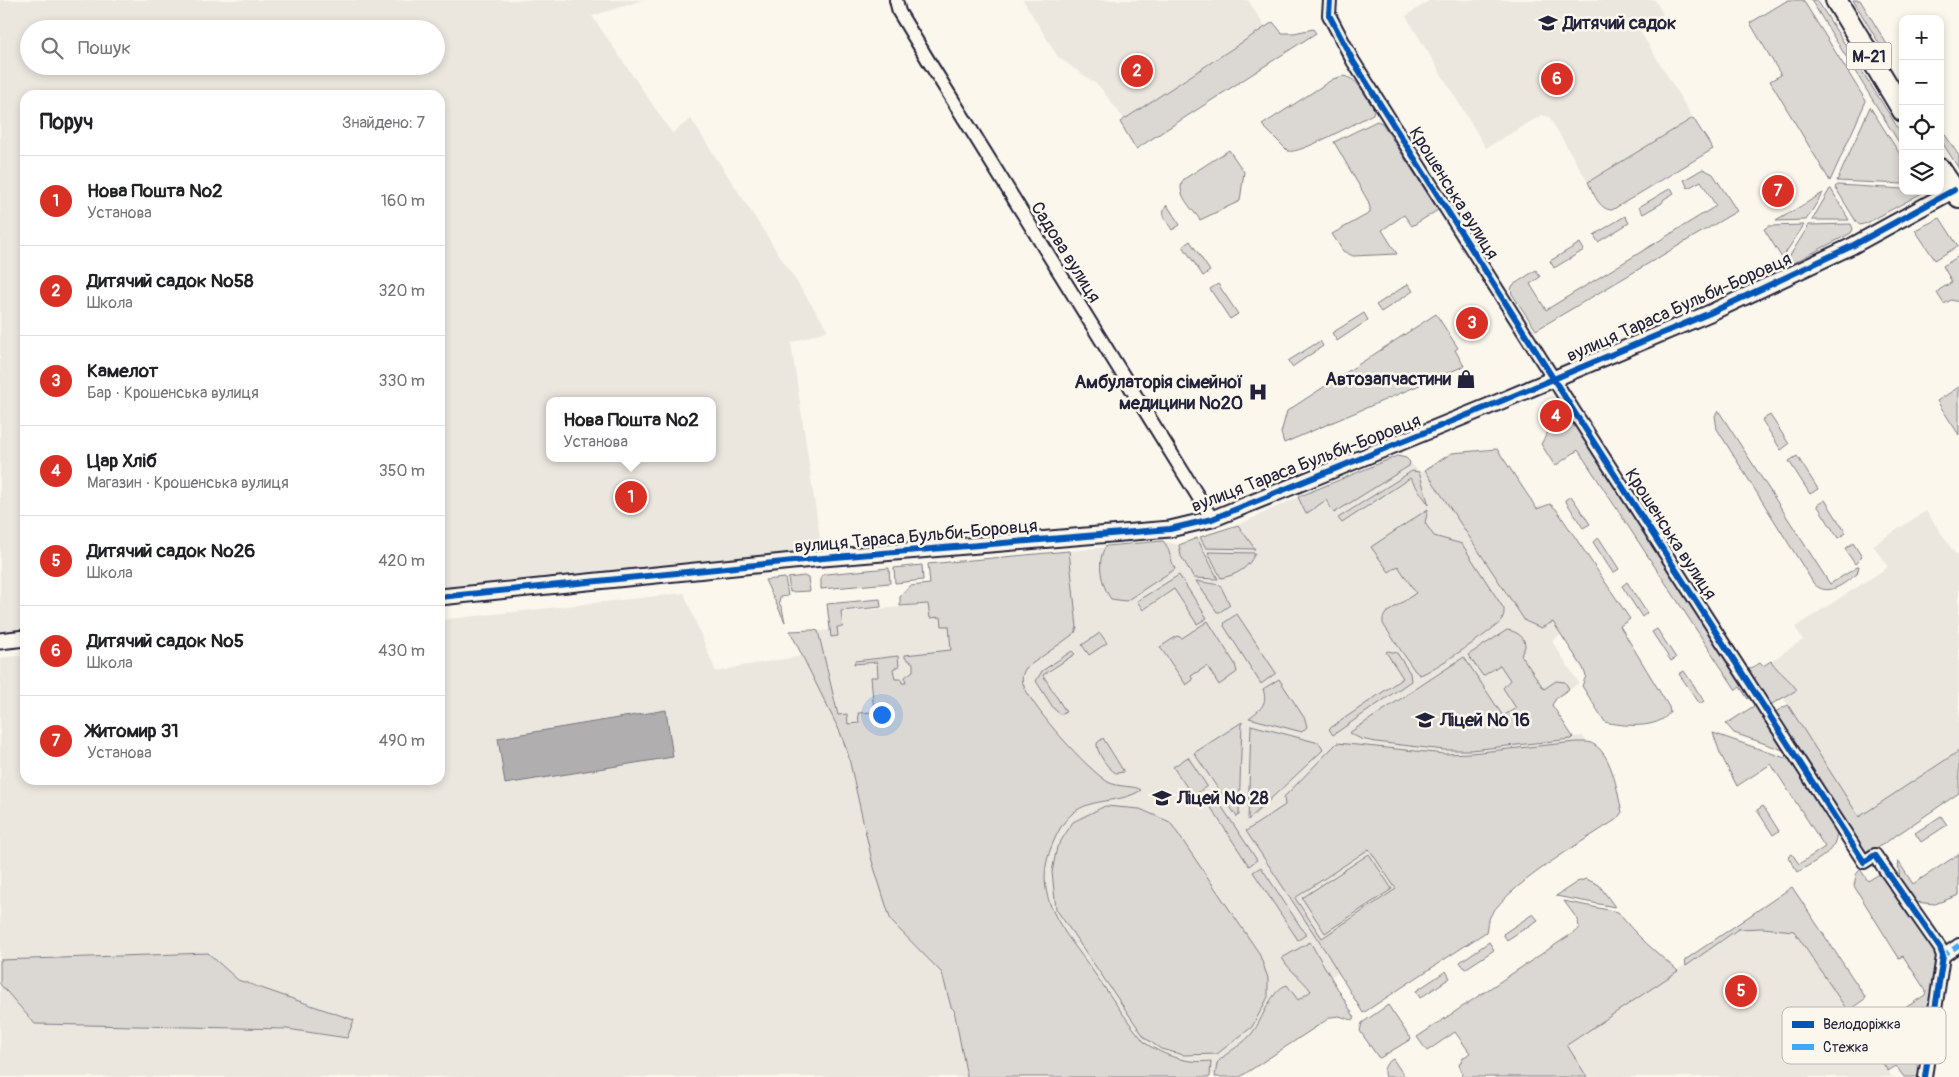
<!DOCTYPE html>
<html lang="uk">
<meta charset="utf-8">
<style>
:root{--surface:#fff;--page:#f2f2f2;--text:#202124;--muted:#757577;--line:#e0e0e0;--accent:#d93025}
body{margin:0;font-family:Pangolin,sans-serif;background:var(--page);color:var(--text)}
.controls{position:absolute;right:15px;top:15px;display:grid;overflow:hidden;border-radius:10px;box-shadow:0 2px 8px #0003}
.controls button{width:45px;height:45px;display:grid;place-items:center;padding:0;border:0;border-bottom:1px solid var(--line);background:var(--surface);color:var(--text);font:25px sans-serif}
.you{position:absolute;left:881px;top:714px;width:18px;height:18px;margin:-12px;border:4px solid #fff;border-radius:50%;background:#1a73e8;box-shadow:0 0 0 8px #1a73e833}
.badge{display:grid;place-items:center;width:32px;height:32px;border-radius:50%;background:var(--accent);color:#fff;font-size:16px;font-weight:700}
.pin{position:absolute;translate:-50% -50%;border:2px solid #fff;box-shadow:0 1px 5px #0006}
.popup{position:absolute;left:546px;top:397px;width:170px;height:65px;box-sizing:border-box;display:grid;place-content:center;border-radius:10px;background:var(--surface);filter:drop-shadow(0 1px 4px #0005);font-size:16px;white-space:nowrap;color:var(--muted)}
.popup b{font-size:19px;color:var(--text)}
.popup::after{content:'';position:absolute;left:50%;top:100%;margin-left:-10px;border:10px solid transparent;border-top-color:var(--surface)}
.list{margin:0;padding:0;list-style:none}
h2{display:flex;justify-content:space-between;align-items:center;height:65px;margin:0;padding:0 20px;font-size:21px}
h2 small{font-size:16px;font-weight:400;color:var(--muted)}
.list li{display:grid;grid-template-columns:32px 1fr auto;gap:15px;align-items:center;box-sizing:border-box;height:90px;padding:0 20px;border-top:1px solid var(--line)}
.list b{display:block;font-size:19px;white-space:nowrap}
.list p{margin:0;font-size:16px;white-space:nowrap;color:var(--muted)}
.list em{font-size:16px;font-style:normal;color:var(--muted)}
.icon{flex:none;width:28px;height:28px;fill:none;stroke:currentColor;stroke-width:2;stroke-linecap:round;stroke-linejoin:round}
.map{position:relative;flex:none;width:1959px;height:1077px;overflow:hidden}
.search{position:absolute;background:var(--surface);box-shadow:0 2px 8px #0003;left:20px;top:20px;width:425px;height:55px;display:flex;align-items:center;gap:12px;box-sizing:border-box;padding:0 18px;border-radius:28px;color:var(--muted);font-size:19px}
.panel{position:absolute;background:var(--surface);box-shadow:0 2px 8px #0003;left:20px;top:90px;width:425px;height:695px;border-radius:15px}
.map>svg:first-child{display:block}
.built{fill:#ebe7df;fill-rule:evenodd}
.green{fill:#dbd8d3;stroke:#7e7d87;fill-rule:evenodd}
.water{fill:#b1aeb0;stroke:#787681}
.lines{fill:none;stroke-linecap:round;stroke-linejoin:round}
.minor-casing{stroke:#22223b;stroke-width:16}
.tertiary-casing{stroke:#22223b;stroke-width:19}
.trunk-casing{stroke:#22223b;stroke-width:24}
.minor{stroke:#fbf7ec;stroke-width:12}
.tertiary{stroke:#fbf7ec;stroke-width:15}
.trunk{stroke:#fbf7ec;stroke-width:20}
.quiet{stroke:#3fa9f5;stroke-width:5;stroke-dasharray:10 5;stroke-linecap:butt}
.cycleway-casing{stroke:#fbf7ec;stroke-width:9}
.cycleway{stroke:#0057b8;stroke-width:6}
.labels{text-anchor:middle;stroke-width:5;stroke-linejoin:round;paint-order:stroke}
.shield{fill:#fbf7ec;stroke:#636270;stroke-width:1}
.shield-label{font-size:16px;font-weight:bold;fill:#22223b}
.poi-label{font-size:18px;font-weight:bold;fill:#22223b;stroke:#fbf7ec;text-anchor:start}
.street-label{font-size:18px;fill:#22223b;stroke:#fbf7ec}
.key{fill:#fbf7ec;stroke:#bab7b7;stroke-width:1}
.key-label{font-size:14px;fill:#22223b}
</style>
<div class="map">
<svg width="1959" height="1077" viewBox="0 0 1959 1077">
<rect width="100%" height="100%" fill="#fbf7ec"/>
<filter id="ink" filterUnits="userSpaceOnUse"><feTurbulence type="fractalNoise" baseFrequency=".02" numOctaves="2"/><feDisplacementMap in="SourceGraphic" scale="10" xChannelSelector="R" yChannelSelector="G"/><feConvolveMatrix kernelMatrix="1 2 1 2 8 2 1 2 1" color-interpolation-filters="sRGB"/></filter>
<g filter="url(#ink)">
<!-- built -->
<g class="built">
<path d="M0,0H643L592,16L672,133L691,119L828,330L791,343L823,558L440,597V95H25V638L0,641ZM29,29H436V66H29ZM550,401H712V458H550Z"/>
<polygon points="1023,0 1248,0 1265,27 1124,119 1099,86 1058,57"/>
<polygon points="1430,0 1655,0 1663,14 1640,31 1693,118 1588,182 1549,117 1542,115 1486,148 1406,16"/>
<polygon points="1398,456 1402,456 1420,472 1425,470 1563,633 1552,641 1579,683 1558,698 1552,705 1573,737 1583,736 1606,778 1401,942 1328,978 1239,1077 1170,1070 860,810 891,921 942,973 957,1025 967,1077 0,1077 0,984 35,1024 287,1029 347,1038 354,1020 238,980 208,953 0,960 0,658 25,655 25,780 440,780 440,620 684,593 716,672 742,666 802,656 792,635 844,628 843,612 948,603 1069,551 1163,541 1179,545 1238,525 1298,497 1389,458"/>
<polygon points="1926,511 1959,559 1959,751 1859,817 1763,666 1803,640 1795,627 1888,567 1873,545"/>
<polygon points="1762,928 1794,931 1892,1077 1587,1077 1567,1045 1738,929"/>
</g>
<!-- green -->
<g class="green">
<polygon points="1788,0 1803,0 1866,101 1830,181 1770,81 1781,75 1750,23"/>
<polygon points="1811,0 1817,0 1903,136 1903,149"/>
<polygon points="1853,0 1860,0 1888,46 1883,50"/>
<polygon points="1273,22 1282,33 1294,33 1313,29 1316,33 1136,149 1120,122"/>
<path d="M1343,76C1359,78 1366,97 1374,109L1373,114C1359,121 1299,155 1288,151L1262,125L1333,79Z"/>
<polygon points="1870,107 1903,159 1903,184 1837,181"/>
<path d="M1693,118L1713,149L1612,210C1599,210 1593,192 1588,182Z"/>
<polygon points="1377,121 1382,123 1438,210 1412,226 1404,215 1382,230 1397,254 1353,256 1343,251 1332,234 1370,213 1370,208 1368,201 1334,142"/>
<polygon points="1940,127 1959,156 1959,169 1940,139"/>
<path d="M1229,150L1244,172L1240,201L1200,220C1192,208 1174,193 1184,179Z"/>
<polygon points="1703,169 1713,174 1737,211 1536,330 1512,294 1511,289 1513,285 1536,270 1540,277 1530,284 1546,310 1716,206 1701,181 1688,188 1684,180"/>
<polygon points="1838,185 1903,189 1903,191 1921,191 1922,193 1867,223 1860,225 1857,223 1835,187"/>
<polygon points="1671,188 1674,193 1664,199 1662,203 1643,214 1639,207"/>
<polygon points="1831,189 1849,220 1812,220 1830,189"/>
<polygon points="1823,193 1806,220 1776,221"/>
<path d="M1167,205L1180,225L1172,230C1167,221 1159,214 1167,205Z"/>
<polygon points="1625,216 1629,223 1598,242 1594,235"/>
<polygon points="1940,218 1958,246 1935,260 1915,230"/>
<polygon points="1851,224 1853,229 1851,233 1791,264 1786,262 1809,225"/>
<polygon points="1804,225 1782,258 1764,229 1769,226"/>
<polygon points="1190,241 1210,271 1203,276 1183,246"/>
<polygon points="1580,243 1584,250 1554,268 1550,261"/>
<polygon points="1959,256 1959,302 1951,300 1944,304 1937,293 1939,290 1952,282 1943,266"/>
<polygon points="1218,284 1238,314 1230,319 1210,289"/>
<polygon points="1408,284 1413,291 1381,312 1376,305"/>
<polygon points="1364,313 1368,320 1337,341 1332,333"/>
<polygon points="1436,314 1458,348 1455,350 1464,366 1284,443 1281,433 1287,411"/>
<polygon points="1320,341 1323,346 1292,367 1288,361"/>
<polygon points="1959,387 1959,435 1937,401"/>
<path d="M1718,410L1830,584L1859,566L1857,574C1844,583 1829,598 1814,584L1717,429L1715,416Z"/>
<polygon points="1770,415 1789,444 1781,450 1762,420"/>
<polygon points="1570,416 1752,696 1748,699 1740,687 1736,690 1578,450 1555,466 1541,444 1551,427"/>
<path d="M1497,449L1537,509L1550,504L1556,509L1630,619L1620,626L1669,707L1670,712C1658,730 1623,726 1605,722L1582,686L1586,676L1583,668L1553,622L1541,628L1525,621L1425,470L1452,453Z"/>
<polygon points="1397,456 1406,458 1410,462 1409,466 1334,513 1326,500 1306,514 1298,497"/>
<polygon points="1797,456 1818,489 1810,494 1789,461"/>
<polygon points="1412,471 1419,472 1429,505 1410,478 1342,523 1338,518"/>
<polygon points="1571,496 1590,524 1583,528 1565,500"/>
<polygon points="1825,500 1846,533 1838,538 1817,505"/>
<path d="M1428,509L1425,523L1434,536L1462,544L1504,609C1504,613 1504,616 1502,620C1496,629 1431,672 1420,675L1415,671L1383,624V618L1386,613L1416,593L1398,566L1389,572L1371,547Z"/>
<polygon points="1238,525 1255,549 1206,548 1200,537"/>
<polygon points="1197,538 1218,579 1194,578 1181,556 1179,545"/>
<polygon points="1599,538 1619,569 1613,573 1593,542"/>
<path d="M1163,541C1170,548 1170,560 1175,569L1126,601L1111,599C1101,585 1096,560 1106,546Z"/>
<polygon points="1853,543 1862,557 1855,564 1845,549"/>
<path d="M1069,551L1077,627L1075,633L1026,668C1022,673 1021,680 1024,686C1034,710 1086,768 1108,782C1119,788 1135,785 1141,790C1121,804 1092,797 1073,813C1062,822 1056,835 1051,848C1031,899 1066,932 1093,971C1110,995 1126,1020 1145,1043C1165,1056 1187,1064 1211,1061L1210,1077H967L954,1010L951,1007L942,973L891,921L872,861L848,754L840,732L790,631L813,630L818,631L838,715L847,714L848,724L859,723L858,713L874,712L871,677H878L877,662L854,664L855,661L898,656L899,666L893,669L895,679H901L902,683H906L905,677L913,671V663L905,658V655L951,650L949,626H942L941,617L930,618L928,604L900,606V597L910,586L930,584L928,564Z"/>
<path d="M1208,552L1255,553C1249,568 1237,575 1221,578Z"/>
<polygon points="922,565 923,580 895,583 894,568"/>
<polygon points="889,568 890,583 821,589 821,576 826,574"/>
<polygon points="1179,575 1207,618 1197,624 1174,589 1143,610 1137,601"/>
<polygon points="804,576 808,578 810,591 790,592 788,578"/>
<polygon points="785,578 788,596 780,597 779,603 782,608 785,622 765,580"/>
<polygon points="1196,581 1220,585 1230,605 1220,612 1217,612"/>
<polygon points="1627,582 1647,613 1642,617 1622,586"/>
<polygon points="880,599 881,607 841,611 843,627 837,627 838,636 831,637 827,604"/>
<polygon points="1237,614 1276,673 1261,684 1224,626 1225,622"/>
<polygon points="1208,621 1235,664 1237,672 1219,685 1207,666 1191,676 1193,680 1186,685 1160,647 1177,636 1182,638"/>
<polygon points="1657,629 1676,658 1671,661 1652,632"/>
<path d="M1507,630C1516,631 1526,637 1525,647L1521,655L1544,689L1556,681L1565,682L1569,689L1557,697L1552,705L1573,737L1571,739L1471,750H1444L1376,742L1361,739L1349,733L1464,657L1503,716L1516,708L1503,688L1510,680L1500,665L1483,676L1468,655Z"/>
<polygon points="1100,633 1107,643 1089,655 1082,645"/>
<polygon points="1072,651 1075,654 1043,675 1066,712 1060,714 1054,709 1036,681 1042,671"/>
<polygon points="1388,651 1397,653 1410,673 1411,681 1333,735 1329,729 1403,678 1386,652"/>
<path d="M1771,661C1780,674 1788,677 1797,690L1770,705L1748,670L1760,663L1763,666Z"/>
<polygon points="1684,671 1704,701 1700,704 1679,674"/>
<path d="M1279,679L1305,719L1307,727L1302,732L1249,718C1261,709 1268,704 1263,689Z"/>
<polygon points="1757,704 1786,751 1734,733 1726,724"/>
<polygon points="1788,705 1859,817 1959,751 1959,793 1867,855 1775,712"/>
<polygon points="1242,722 1239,815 1237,817 1194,753"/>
<polygon points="1251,725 1319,743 1323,750 1248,820"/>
<path d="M1713,733L1791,760L1836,830C1840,851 1813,862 1798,872L1788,857L1792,854L1799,864L1825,847L1771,764L1737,786L1720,753Z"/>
<path d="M1103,738L1124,772L1116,773C1108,769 1096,752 1097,743Z"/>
<path d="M1576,742C1580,742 1584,742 1588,742C1612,748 1617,792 1622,812L1617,819C1587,839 1500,889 1488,921C1487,924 1487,928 1486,932L1363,1013L1326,952L1246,831L1285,805L1284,797L1337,743L1445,754L1471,753ZM1369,849L1396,889L1322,938L1295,898Z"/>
<polygon points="1188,757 1207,786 1193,796 1173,767"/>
<polygon points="1212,792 1257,860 1249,866 1204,797"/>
<polygon points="1105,806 1140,809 1170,822 1259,953 1268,978 1268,997 1252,1027 1217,1054 1184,1055 1161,1049 1145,1038 1056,909 1052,872 1057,847 1073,822"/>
<polygon points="1763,806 1779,831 1773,835 1757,810"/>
<polygon points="1941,816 1947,825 1921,842 1915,833"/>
<polygon points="1369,854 1392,889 1325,933 1302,898"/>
<polygon points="1959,854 1959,895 1935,904 1915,902 1900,882 1898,861 1913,884"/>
<polygon points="1261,867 1306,935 1298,940 1253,872"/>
<polygon points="1860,869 1868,881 1881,873 1941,959 1932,1020 1899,1012 1925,995 1926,991 1903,956 1899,958 1854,886 1856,875"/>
<polygon points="1586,879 1599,885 1615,907 1556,896 1577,882"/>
<polygon points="1792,887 1866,998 1851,1009 1865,1030 1888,1016 1915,1061 1919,1069 1918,1077 1904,1077 1896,1066 1888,1071 1794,931 1762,928 1738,929 1686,966 1685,960"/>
<path d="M1564,901L1618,912C1635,935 1656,952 1678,971L1567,1045L1587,1077H1464L1459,1065L1463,1058L1470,1053L1455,1032L1427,1051L1417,1037L1579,929L1578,920Z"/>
<polygon points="1533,914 1538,920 1507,940 1503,934"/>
<path d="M1310,942L1355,1018L1352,1020L1339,1016L1331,1017L1240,1077H1215L1217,1063C1228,1050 1245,1045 1255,1029C1263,1017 1272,989 1287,985L1298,1000L1311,991C1302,978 1290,972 1282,958Z"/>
<polygon points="1489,942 1494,950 1465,969 1460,962"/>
<polygon points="208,953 238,980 354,1020 347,1038 287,1029 35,1024 0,984 0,960"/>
<polygon points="1446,971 1450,978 1420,998 1416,991"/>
<polygon points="1388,1005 1411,1039 1380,1058 1378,1057 1360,1031 1362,1023"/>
<polygon points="1894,1013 1931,1023 1924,1067 1892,1014"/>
<path d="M1393,1059L1405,1077H1385C1382,1068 1386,1063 1393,1059Z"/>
</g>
<!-- water -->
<polygon class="water" points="666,710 673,757 505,784 498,738"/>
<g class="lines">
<!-- minor casing -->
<g class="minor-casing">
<g id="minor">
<polyline points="896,0 899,12 931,65 1212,519"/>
<polyline points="1330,0 1329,15 1353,61 1575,413 1851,842 1864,862 1875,855 1940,948 1943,956 1925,1077"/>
<polyline points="1943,956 1959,945"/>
</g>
</g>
<!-- tertiary casing -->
<g class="tertiary-casing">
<g id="tertiary">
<polyline points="440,597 823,558 1170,529 1212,519 1487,407 1710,313 1852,246 1954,190"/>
<polyline points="0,641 25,638"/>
</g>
</g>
<!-- trunk casing -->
<g class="trunk-casing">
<g id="trunk">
<polyline points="1836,0 1903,111"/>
<polyline points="1940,169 1959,197"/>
</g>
</g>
<!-- minor -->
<use href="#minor" class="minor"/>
<!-- tertiary -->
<use href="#tertiary" class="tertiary"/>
<!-- trunk -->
<use href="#trunk" class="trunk"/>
<!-- quiet -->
<polyline class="quiet" points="1943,959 1943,956 1959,945"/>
<!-- cycleway casing -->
<g class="cycleway-casing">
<g id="cycleway">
<polyline points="1330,0 1329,15 1353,61 1575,413 1851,842 1864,862 1875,855 1940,948 1943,956 1925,1077"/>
<polyline points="440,597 823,558 1170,529 1212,519 1487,407 1710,313 1852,246 1954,190"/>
</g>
</g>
<!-- cycleway -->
<use href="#cycleway" class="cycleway"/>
</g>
</g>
<!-- icons -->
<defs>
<g id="school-bare" transform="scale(1.5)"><path d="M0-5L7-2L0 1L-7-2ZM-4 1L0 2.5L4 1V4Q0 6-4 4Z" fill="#22223b" stroke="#fbf7ec" stroke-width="2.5" paint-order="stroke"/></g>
<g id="shop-bare" transform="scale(1.5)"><path d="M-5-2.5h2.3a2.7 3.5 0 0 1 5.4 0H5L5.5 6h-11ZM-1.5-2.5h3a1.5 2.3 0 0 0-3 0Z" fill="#22223b" stroke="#fbf7ec" stroke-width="2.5" paint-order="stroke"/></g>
<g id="hospital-bare" transform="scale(1.5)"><path d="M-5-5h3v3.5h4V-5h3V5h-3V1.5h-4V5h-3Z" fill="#22223b" stroke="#fbf7ec" stroke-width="2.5" paint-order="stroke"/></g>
</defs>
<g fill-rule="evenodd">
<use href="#school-bare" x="1548" y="23"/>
<use href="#shop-bare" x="1466" y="379"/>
<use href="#hospital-bare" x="1258" y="392"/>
<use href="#school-bare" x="1425" y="720"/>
<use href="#school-bare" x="1162" y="798"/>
</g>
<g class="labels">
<!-- shield labels -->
<rect class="shield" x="1846.5" y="42.5" width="45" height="27" rx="4"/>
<g class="shield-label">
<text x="1869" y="62">М-21</text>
</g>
<!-- poi labels -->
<g class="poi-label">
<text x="1563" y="29">Дитячий садок</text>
<text x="1451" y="385" text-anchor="end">Автозапчастини</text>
<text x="1243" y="388" text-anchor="end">Амбулаторія сімейної<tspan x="1243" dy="21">медицини №20</tspan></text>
<text x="1440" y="726">Ліцей № 16</text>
<text x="1177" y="804">Ліцей № 28</text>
</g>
<!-- street labels -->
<g class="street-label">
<text transform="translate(1454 193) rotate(58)" y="6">Крошенська вулиця</text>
<text transform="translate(1066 252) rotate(58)" y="6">Садова вулиця</text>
<text transform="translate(1679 307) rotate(-24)" y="6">вулиця Тараса Бульби-Боровця</text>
<text transform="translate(1306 463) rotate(-21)" y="6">вулиця Тараса Бульби-Боровця</text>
<text transform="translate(1671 534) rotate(57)" y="6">Крошенська вулиця</text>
<text transform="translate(916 536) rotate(-5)" y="6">вулиця Тараса Бульби-Боровця</text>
</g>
</g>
<!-- legend -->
<rect x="1782" y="1007" width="164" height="57" rx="8" class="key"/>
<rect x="1792" y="1021" width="22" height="7" fill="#0057b8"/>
<rect x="1792" y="1044" width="22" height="6" fill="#3fa9f5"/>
<g class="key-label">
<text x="1823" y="1029">Велодоріжка</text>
<text x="1823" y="1052">Стежка</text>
</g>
</svg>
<div class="controls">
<button>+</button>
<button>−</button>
<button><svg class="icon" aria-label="locate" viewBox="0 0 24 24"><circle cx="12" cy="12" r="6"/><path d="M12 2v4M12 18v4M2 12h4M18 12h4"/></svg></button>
<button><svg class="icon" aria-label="layers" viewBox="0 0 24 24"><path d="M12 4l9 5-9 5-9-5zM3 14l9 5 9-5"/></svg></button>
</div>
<div class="you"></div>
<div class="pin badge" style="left:631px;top:497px">1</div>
<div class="popup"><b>Нова Пошта №2</b>Установа</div>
<div class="pin badge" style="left:1137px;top:71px">2</div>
<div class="pin badge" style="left:1472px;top:323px">3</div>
<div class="pin badge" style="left:1556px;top:416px">4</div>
<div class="pin badge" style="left:1741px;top:991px">5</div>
<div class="pin badge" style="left:1557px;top:79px">6</div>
<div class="pin badge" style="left:1778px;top:191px">7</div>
<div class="search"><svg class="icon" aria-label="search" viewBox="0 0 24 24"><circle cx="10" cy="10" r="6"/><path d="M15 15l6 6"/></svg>Пошук</div>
<section class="panel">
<h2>Поруч<small>Знайдено: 7</small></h2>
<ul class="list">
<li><span class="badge">1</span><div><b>Нова Пошта №2</b><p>Установа</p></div><em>160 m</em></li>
<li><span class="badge">2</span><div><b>Дитячий садок №58</b><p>Школа</p></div><em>320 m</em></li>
<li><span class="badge">3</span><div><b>Камелот</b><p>Бар · Крошенська вулиця</p></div><em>330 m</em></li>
<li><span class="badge">4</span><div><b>Цар Хліб</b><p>Магазин · Крошенська вулиця</p></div><em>350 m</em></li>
<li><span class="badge">5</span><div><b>Дитячий садок №26</b><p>Школа</p></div><em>420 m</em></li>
<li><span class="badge">6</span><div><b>Дитячий садок №5</b><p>Школа</p></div><em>430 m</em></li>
<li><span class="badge">7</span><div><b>Житомир 31</b><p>Установа</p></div><em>490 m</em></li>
</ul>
</section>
</div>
